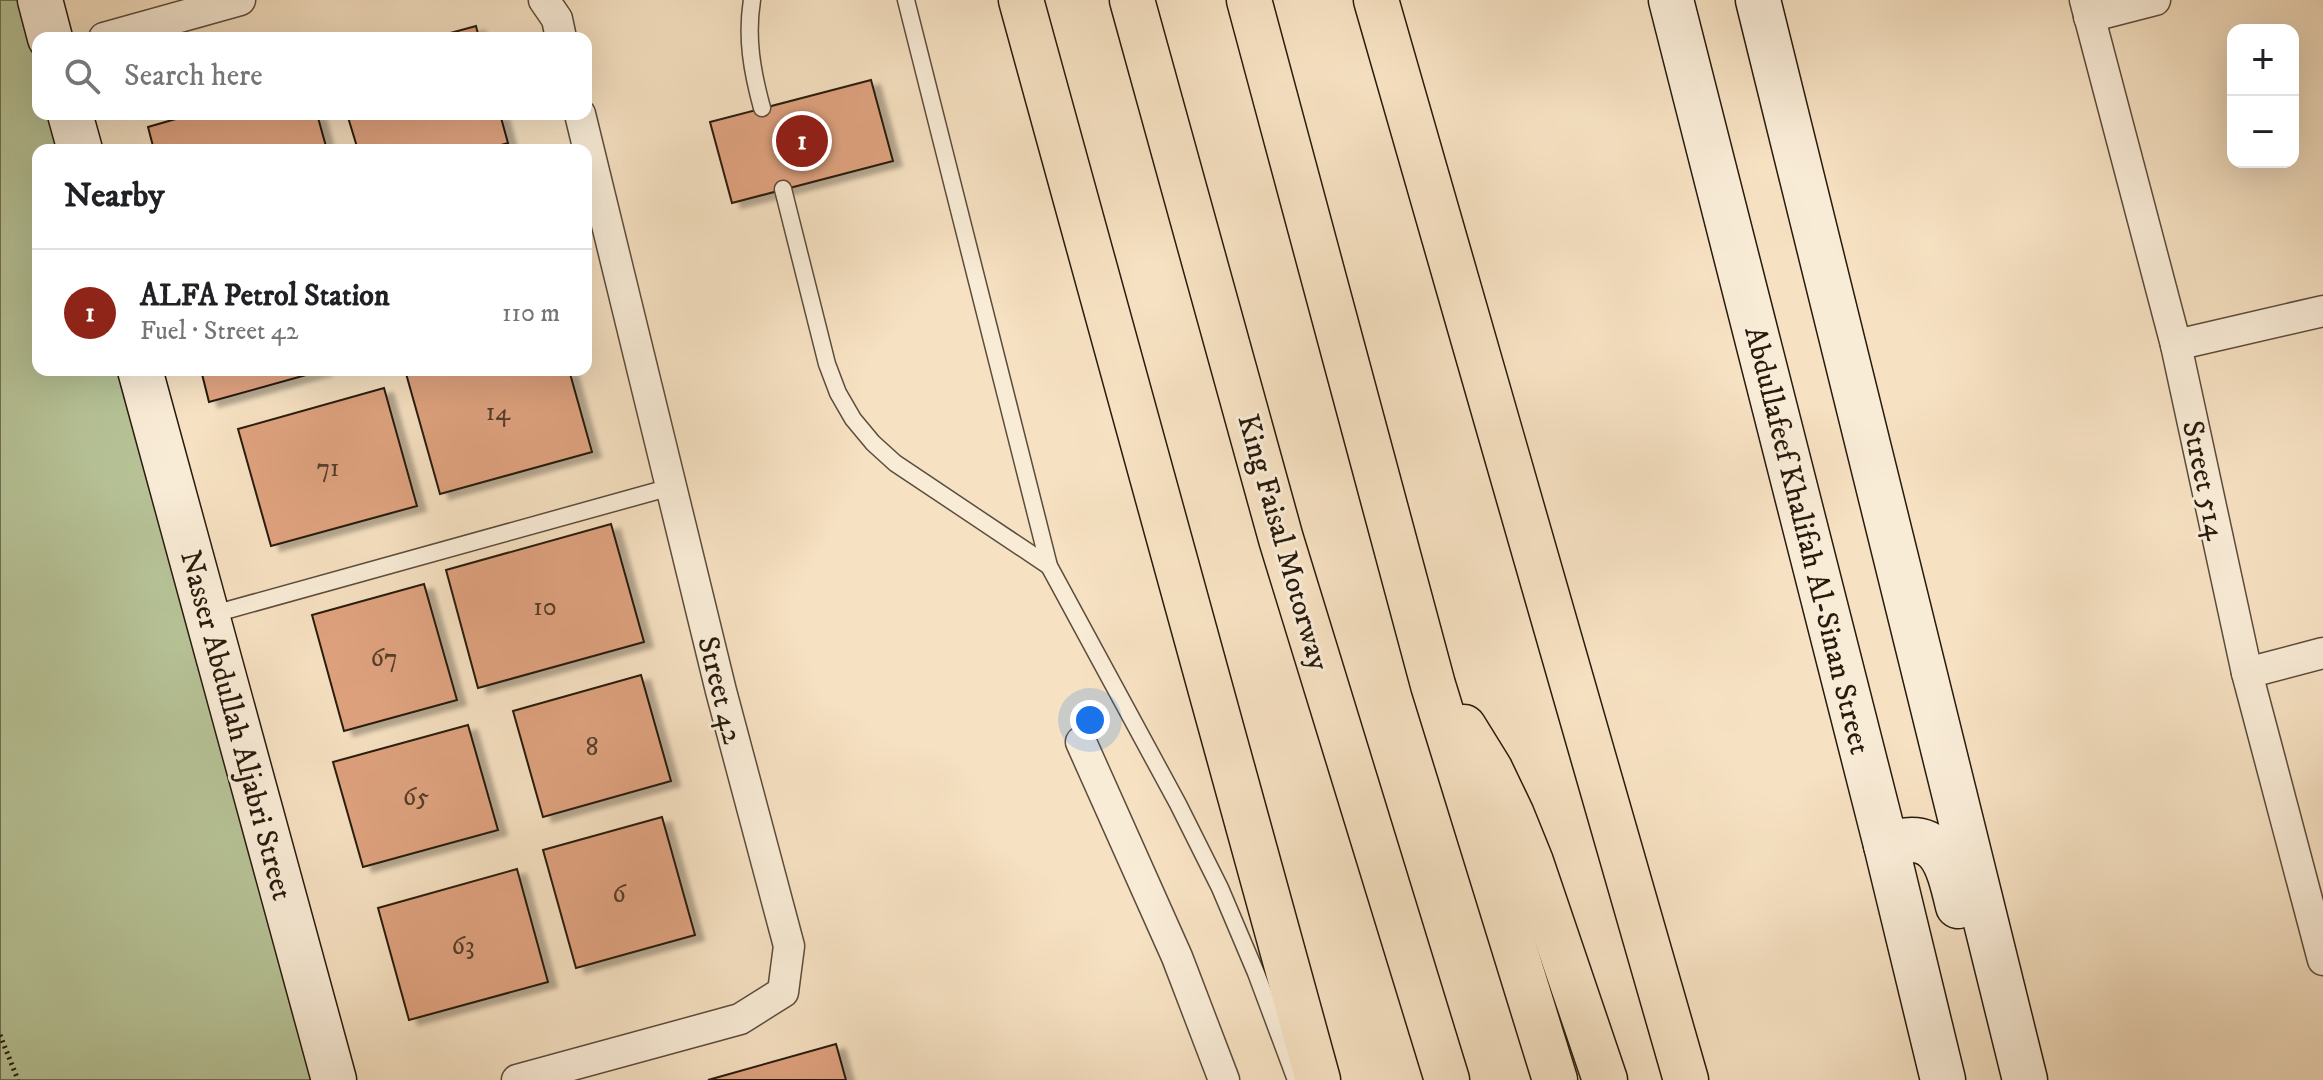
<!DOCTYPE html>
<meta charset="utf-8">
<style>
:root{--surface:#fff;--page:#f2f2f2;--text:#202124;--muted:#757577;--line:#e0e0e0;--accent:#8f2418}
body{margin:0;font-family:"IM FELL DW Pica",serif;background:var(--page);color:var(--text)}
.controls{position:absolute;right:24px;top:24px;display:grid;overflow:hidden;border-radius:16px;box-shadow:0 8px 32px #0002}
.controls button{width:72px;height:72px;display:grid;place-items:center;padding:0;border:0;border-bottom:2px solid var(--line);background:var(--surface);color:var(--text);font:40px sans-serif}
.you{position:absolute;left:1090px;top:720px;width:28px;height:28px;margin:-20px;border:6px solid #fff;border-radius:50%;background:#1a73e8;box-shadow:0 0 0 12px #1a73e833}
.badge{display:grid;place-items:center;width:52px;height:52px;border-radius:50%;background:var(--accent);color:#fff;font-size:26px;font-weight:700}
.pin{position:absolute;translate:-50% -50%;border:4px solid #fff;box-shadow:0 2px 8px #0006}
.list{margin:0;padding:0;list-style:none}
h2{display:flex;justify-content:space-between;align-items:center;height:104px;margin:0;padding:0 32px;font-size:34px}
h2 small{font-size:26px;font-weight:400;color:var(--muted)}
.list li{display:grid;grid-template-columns:52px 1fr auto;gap:24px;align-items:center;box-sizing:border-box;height:128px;padding:0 32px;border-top:2px solid var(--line)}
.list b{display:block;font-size:30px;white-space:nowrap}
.list p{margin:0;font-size:26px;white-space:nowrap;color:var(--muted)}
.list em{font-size:26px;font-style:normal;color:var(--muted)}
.icon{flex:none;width:44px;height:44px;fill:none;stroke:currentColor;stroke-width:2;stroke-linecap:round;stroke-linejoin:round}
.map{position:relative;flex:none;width:2323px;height:1080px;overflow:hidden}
.search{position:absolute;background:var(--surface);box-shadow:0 8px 32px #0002;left:32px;top:32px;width:560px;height:88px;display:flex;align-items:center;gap:20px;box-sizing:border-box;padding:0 28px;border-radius:16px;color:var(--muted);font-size:30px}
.panel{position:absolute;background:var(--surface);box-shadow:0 8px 32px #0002;left:32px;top:144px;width:560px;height:232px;border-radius:16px}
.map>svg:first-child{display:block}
.green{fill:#b7c498;stroke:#707053;stroke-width:2}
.building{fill:#dfa27f;stroke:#281b0e;stroke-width:2;filter:url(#shadow)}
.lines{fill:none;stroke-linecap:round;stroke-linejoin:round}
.lane-casing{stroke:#5c4c3b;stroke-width:19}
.street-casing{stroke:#5c4c3b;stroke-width:33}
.secondary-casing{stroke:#281b0e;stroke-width:47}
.primary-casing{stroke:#281b0e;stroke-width:47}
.highway-casing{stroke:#281b0e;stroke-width:47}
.path{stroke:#281b0e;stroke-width:5;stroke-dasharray:2 4;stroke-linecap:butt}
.lane{stroke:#f9ecd7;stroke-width:16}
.street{stroke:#f9ecd7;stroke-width:30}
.secondary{stroke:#f9ecd7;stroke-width:44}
.primary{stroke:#f6e1c2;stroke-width:44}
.highway{stroke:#f6e1c2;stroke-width:44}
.labels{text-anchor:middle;stroke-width:6;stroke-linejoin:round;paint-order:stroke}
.number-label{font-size:26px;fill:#563d2a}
.street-label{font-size:30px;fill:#281b0e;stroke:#f9ecd7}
</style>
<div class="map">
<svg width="2323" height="1080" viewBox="0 0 2323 1080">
<defs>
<filter id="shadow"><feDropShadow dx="9" dy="5" stdDeviation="2" flood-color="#0004"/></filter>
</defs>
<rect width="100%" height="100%" fill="#f6e1c2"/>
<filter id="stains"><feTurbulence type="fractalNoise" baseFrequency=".0025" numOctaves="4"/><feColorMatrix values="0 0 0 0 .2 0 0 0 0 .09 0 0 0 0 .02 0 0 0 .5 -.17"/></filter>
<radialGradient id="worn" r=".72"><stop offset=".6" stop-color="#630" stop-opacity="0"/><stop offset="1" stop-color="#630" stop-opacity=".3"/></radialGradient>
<!-- green -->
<polygon class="green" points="0,0 34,0 38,38 38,114 70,114 80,150 38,150 38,370 140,370 332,1080 0,1080"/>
<!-- building -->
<g class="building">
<polygon points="476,26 479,38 432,38"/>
<polygon points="871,80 893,161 732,203 710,122"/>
<polygon points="193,114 317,114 327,150 154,150 148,127"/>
<polygon points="347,114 500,114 508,143 484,150 358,150"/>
<polygon points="201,370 324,370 209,402"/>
<polygon points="405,370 569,370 592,452 440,494"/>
<polygon points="384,388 417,506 271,546 238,429"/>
<polygon points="611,524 644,642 478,688 446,570"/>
<polygon points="424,584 457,700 344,731 312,615"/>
<polygon points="641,675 671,781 543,817 513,711"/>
<polygon points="468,725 498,830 363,867 333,762"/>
<polygon points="662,817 695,935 576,968 543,850"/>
<polygon points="517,869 548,982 409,1020 378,908"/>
<polygon points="836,1044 846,1080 708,1080"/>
</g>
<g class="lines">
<!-- lane casing -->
<g class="lane-casing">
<g id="lane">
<path d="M752,0C746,38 752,71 762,108"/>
<polyline points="906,0 1049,566 1178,804 1220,888 1256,973 1296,1080"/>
<polyline points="783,189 827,364 838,393 853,419 873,443 895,463 1049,566"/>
<polyline points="210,615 671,487"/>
</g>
</g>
<!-- street casing -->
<g class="street-casing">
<g id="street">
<polyline points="544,0 557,19 561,38"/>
<polyline points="2085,0 2176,345 2247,673 2323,960"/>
<polyline points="2089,17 2155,0"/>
<polyline points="104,38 240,0"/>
<polyline points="2176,345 2323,311"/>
<polyline points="2247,673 2323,653"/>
<polyline points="1081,742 1177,957 1224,1080"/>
<polyline points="517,1080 740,1019 783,992 789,946 721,691 580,114"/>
</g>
</g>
<!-- secondary casing -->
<g class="secondary-casing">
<g id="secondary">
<polyline points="40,0 50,38"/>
<polyline points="1671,0 1886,845 1943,1080"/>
<polyline points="1758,0 2025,1080"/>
<polyline points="70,114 80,150"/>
<polyline points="140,370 334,1080"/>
<path d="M1886,845C1940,826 1948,864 1958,906"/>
</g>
</g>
<!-- primary casing -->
<g class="primary-casing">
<g id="primary">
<polyline points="1021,0 1318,1080"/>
<polyline points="1376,0 1686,1080"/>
</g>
</g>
<!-- highway casing -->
<g class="highway-casing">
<g id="highway">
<polyline points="1132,0 1281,539 1447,1080"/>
<polyline points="1249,0 1433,685 1555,1080"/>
<polyline points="1464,727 1490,769 1512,815 1531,862 1605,1080"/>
</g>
</g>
<!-- path -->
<polyline class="path" points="0,1035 18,1080"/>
<!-- lane -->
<use href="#lane" class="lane"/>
<!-- street -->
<use href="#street" class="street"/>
<!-- secondary -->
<use href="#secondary" class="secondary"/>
<!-- primary -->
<use href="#primary" class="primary"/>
<!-- highway -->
<use href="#highway" class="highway"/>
</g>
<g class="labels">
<!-- number labels -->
<g class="number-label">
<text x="498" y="420">14</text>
<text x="328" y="476">71</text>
<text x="545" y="615">10</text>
<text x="384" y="666">67</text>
<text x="592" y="755">8</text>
<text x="416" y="805">65</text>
<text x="619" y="902">6</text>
<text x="463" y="954">63</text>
</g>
<!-- street labels -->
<g class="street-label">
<text transform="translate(2205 480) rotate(78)" y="10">Street 514</text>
<text transform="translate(1808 540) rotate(76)" y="10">Abdullafeef Khalifah Al-Sinan Street</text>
<text transform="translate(1284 542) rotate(74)" y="10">King Faisal Motorway</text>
<text transform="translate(721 690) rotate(76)" y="10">Street 42</text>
<text transform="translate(237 725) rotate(75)" y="10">Nasser Abdullah Aljabri Street</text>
</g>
</g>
<rect width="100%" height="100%" filter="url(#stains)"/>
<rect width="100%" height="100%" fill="url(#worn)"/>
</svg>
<div class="controls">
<button>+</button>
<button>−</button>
</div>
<div class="you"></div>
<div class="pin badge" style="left:802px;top:141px">1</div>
<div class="search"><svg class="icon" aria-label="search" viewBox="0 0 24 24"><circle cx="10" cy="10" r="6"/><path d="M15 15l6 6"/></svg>Search here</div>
<section class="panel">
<h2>Nearby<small></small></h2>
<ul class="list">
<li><span class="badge">1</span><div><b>ALFA Petrol Station</b><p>Fuel · Street 42</p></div><em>110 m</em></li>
</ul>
</section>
</div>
